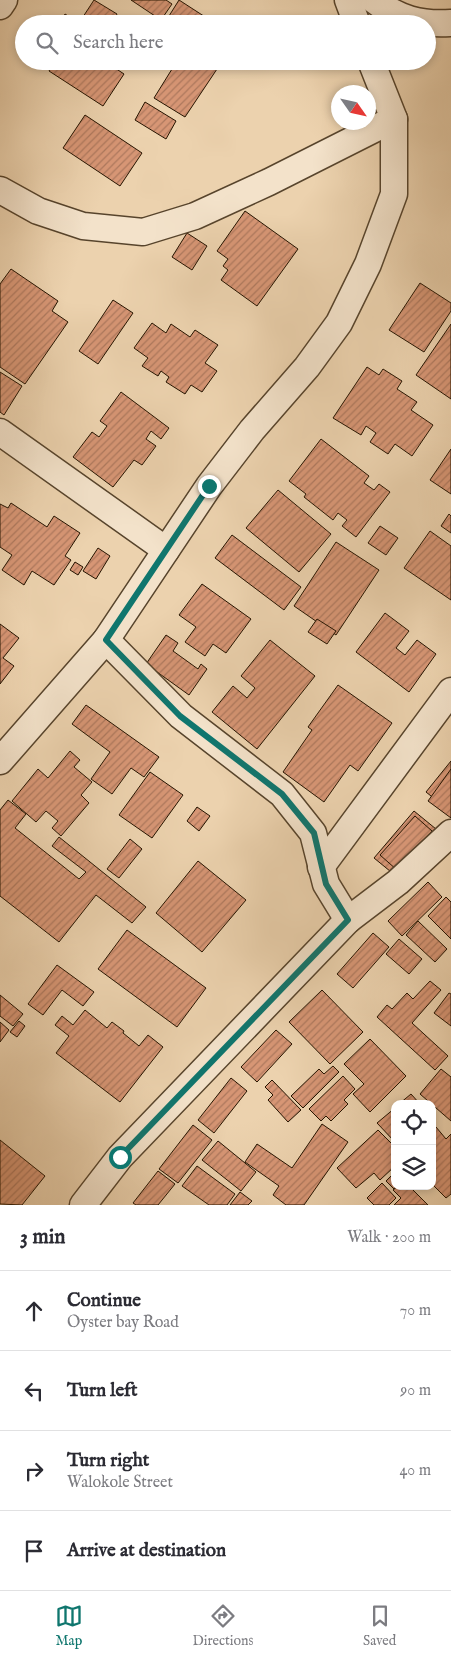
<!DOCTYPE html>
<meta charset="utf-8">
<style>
:root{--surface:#fff;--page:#f2f2f3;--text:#2b2b33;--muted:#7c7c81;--line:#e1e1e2;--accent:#0f766e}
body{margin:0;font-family:"IM FELL English",serif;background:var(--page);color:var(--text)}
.controls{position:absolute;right:15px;bottom:15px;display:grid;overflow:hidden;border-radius:10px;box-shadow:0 2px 8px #0003}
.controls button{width:45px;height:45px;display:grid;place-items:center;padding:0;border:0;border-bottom:1px solid var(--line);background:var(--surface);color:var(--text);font:25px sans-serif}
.compass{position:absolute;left:331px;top:85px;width:45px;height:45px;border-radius:50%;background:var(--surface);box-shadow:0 2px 8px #0003;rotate:124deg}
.stop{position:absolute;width:15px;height:15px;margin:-11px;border:4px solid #0f766e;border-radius:50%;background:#fff}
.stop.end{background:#0f766e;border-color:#fff;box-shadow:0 1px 5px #0008}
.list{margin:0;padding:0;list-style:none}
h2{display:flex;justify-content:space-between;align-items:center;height:65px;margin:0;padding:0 20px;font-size:21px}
h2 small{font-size:16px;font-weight:400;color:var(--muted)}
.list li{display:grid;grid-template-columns:32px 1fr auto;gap:15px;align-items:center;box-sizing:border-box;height:80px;padding:0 20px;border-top:1px solid var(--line)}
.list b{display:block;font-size:19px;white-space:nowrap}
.list p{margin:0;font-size:16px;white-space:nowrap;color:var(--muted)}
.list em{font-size:16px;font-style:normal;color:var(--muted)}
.icon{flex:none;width:28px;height:28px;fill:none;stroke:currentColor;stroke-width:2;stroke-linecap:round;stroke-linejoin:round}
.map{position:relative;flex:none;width:451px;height:1205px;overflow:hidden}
.search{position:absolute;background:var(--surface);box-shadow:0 2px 8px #0003;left:15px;right:15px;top:15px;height:55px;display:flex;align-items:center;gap:12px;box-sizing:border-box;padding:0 18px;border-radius:28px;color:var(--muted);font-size:19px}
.sheet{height:385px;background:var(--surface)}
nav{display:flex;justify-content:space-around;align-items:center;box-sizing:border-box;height:70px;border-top:1px solid var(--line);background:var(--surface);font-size:14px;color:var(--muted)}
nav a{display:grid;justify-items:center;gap:2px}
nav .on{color:var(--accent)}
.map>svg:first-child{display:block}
.building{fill:url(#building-hatch);stroke:#251400}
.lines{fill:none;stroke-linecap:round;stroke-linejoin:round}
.minor-casing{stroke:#57442c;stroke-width:29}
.minor{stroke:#f3e2ca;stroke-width:26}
.route{stroke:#0f766e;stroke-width:6}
</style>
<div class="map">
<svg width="451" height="1205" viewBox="0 0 451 1205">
<defs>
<pattern id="building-hatch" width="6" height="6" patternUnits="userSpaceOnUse" patternTransform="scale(1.25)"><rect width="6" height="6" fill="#d79675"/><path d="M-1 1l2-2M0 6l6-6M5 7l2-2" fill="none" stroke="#ae795e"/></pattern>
</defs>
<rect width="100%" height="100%" fill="#ecd2ae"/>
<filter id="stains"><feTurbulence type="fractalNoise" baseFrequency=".004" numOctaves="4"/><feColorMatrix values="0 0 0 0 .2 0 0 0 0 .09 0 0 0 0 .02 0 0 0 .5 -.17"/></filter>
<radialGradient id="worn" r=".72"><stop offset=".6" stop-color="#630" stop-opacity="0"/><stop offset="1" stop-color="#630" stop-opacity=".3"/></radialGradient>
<!-- building -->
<g class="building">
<polygon points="94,0 117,14 112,24 59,24 65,14 79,23"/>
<polygon points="131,0 166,0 172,4 161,20"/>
<polygon points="179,0 213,22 212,24 164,24"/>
<polygon points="55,61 115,61 112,66 124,74 103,106 49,71"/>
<polygon points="177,61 205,61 217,69 185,117 154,98"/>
<polygon points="145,102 176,121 166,139 135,120"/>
<polygon points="85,115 142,153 120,186 63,148"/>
<polygon points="245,211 298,249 257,306 221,280 228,270 223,266 228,259 217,251"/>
<polygon points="187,233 207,246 192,270 172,257"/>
<polygon points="11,269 58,301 52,311 68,322 25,384 0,367 0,284"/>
<polygon points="420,283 451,303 451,311 424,352 389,330"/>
<polygon points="113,300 133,313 98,364 79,351"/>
<polygon points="152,323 166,333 171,324 190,337 195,330 218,345 205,363 217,371 202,392 191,385 185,394 166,382 169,377 161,371 158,376 142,366 148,358 134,348"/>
<polygon points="451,324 451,399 416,375"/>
<polygon points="367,367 379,375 383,369 402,381 397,389 417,402 411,410 433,425 412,456 395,444 388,454 370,442 376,433 366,426 361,435 333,418"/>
<polygon points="0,372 22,386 4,415 0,412"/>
<polygon points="121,392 169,428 161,439 151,431 146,439 156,446 142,465 134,460 113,487 73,457 92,432 99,437 107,426 100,421"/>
<polygon points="321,439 369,476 364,483 374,490 379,484 390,492 356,537 342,526 347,520 338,513 333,520 304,497 306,494 289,481"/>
<polygon points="451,449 451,494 430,480"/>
<polygon points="278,490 331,534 299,572 246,528"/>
<polygon points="11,503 47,527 54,516 80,533 65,556 71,560 54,585 32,571 24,585 2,570 12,555 0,547 0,504 8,508"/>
<polygon points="449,514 451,516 451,533 441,526"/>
<polygon points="380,526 398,538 386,555 368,543"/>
<polygon points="430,531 451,546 451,600 404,568"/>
<polygon points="232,535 301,587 284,610 215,558"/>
<polygon points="336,542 379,570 336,635 294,606"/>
<polygon points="98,548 110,556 96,579 83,571"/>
<polygon points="75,562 83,567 78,575 70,570"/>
<polygon points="202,584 251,619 226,653 213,644 205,656 185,642 196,627 179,615"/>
<polygon points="385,613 409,631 396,648 405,655 417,640 436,654 409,692 356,652"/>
<polygon points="317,619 336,631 327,644 308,632"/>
<polygon points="0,624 19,638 3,658 14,666 0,684"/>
<polygon points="166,635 178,643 173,651 198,669 201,664 207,669 189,695 146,664"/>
<polygon points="270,640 315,676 257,749 212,712 233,686 247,698 255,688 241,676"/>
<polygon points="338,685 392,723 358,771 350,765 324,802 283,772 312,730 308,727"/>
<polygon points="86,705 159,757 144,777 131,768 112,794 91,779 110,752 72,724"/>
<polygon points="70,751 80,760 74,767 92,782 81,795 89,803 61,836 52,828 58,821 46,811 36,822 12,801 38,769 48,778"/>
<polygon points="451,761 451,812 426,792"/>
<polygon points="451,769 451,818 428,801"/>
<polygon points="150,772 183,795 152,838 119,815"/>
<polygon points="8,800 26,814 15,828 79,879 86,872 52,846 59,837 146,907 132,923 96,895 59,942 0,896 0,810"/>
<polygon points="197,807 210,816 199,831 187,821"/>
<polygon points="414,811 436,829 396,876 374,858"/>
<polygon points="415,816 432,831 397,870 380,855"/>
<polygon points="130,839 142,849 119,878 107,869"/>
<polygon points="198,861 246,900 202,952 156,913"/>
<polygon points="428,882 442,897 402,936 388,921"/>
<polygon points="446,897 451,902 451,939 428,916"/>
<polygon points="418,921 447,949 435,962 406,935"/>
<polygon points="127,930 206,988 177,1027 98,969"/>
<polygon points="373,933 389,947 353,988 337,974"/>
<polygon points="399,939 422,959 409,974 386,954"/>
<polygon points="57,965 94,992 83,1006 62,990 43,1015 28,1004"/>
<polygon points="430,981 441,990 412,1023 448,1056 435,1070 377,1017 387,1005 392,1009 407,993 413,999"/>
<polygon points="322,990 363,1032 330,1064 289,1022"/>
<polygon points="449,993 451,994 451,1026 434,1013"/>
<polygon points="0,995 23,1014 13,1026 0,1016"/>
<polygon points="85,1010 107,1028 112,1022 124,1031 123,1033 139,1046 148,1035 163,1047 120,1102 56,1053 69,1036 55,1025 62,1016 73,1025"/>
<polygon points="19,1021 25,1026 17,1037 10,1032"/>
<polygon points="0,1022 9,1030 0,1042"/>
<polygon points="276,1030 292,1044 257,1082 241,1067"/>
<polygon points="370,1039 406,1076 370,1112 353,1094 364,1084 344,1064"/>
<polygon points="333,1066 339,1072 303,1108 291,1096 319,1069 324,1074"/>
<polygon points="441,1069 451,1077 451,1121 420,1094"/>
<polygon points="343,1076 355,1089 344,1100 348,1104 331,1121 326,1116 321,1121 309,1109"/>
<polygon points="231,1078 247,1091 214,1133 198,1120"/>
<polygon points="272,1080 301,1110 288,1122 268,1100 273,1095 265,1087"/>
<polygon points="411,1094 420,1104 399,1104"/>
<polygon points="395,1108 395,1142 377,1123"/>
<polygon points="322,1124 348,1142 304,1205 286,1205 273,1195 279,1186 245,1162 257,1144 292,1168"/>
<polygon points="193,1125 212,1140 178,1183 159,1169"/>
<polygon points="436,1127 446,1139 451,1134 451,1194 446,1198 432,1184 432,1130"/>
<polygon points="378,1130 395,1147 395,1166 380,1180 374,1173 356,1188 337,1168"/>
<polygon points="0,1140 45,1176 22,1205 0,1204"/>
<polygon points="218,1141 256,1172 241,1191 202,1160"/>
<polygon points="197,1166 235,1194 227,1205 209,1205 182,1186"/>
<polygon points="158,1171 175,1184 158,1205 136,1205 133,1203"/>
<polygon points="395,1172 396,1186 394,1189 386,1181"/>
<polygon points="382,1183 396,1198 389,1205 374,1205 367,1198"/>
<polygon points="398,1186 409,1186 428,1205 394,1205 401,1198 393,1190"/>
<polygon points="240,1192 252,1201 248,1205 230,1205"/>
</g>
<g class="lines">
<!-- minor casing -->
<g class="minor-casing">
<g id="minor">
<polyline points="348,0 357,24"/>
<path d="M374,0C398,19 421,25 451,23"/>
<polyline points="0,6 4,0"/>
<polyline points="0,190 38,211 83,226 143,232 195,216 269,182 394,119"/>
<polyline points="0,432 166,550"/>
<polyline points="106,640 181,716 282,794 313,833 326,884 348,920"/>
<polyline points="0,761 106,640 209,486 252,430 307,367 339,323 368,264 394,194 394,119 371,61"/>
<polyline points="321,867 451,691"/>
<polyline points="83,1205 120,1157 348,920 398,882 451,833"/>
</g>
</g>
<!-- minor -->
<use href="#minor" class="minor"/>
</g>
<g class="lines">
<!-- route -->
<polyline class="route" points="120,1157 348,920 326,884 314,833 282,794 180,716 106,640 209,486"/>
</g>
<rect width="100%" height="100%" filter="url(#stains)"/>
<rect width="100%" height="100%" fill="url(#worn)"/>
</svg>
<div class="controls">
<button><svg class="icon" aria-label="locate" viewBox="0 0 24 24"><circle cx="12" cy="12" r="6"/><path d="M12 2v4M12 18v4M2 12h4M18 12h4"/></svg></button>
<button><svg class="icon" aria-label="layers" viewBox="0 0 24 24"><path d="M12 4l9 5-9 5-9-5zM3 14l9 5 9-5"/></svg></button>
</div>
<svg class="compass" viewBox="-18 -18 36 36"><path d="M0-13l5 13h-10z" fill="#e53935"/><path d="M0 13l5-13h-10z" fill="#7c7c81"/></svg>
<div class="stop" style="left:120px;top:1157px"></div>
<div class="stop end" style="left:209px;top:486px"></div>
<div class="search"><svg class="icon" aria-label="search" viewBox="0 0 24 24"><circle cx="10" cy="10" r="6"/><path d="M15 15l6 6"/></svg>Search here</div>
</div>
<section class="sheet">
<h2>3 min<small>Walk · 200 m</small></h2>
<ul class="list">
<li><svg class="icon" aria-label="ahead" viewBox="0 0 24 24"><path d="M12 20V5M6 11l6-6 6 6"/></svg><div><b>Continue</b><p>Oyster bay Road</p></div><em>70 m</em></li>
<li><svg class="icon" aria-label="left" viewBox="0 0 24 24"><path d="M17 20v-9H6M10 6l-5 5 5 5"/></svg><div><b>Turn left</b></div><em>90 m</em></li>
<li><svg class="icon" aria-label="right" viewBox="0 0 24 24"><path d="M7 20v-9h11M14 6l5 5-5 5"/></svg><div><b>Turn right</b><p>Walokole Street</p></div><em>40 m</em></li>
<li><svg class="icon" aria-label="arrive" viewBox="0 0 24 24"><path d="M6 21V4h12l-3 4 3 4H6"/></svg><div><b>Arrive at destination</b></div></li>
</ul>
</section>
<nav>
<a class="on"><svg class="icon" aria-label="map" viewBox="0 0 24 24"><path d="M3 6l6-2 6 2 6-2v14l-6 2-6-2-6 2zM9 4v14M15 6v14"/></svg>Map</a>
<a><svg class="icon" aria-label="directions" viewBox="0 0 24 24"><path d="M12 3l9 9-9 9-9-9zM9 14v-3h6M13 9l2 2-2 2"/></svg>Directions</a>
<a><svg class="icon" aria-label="saved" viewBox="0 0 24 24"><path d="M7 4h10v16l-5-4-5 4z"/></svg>Saved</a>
</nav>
